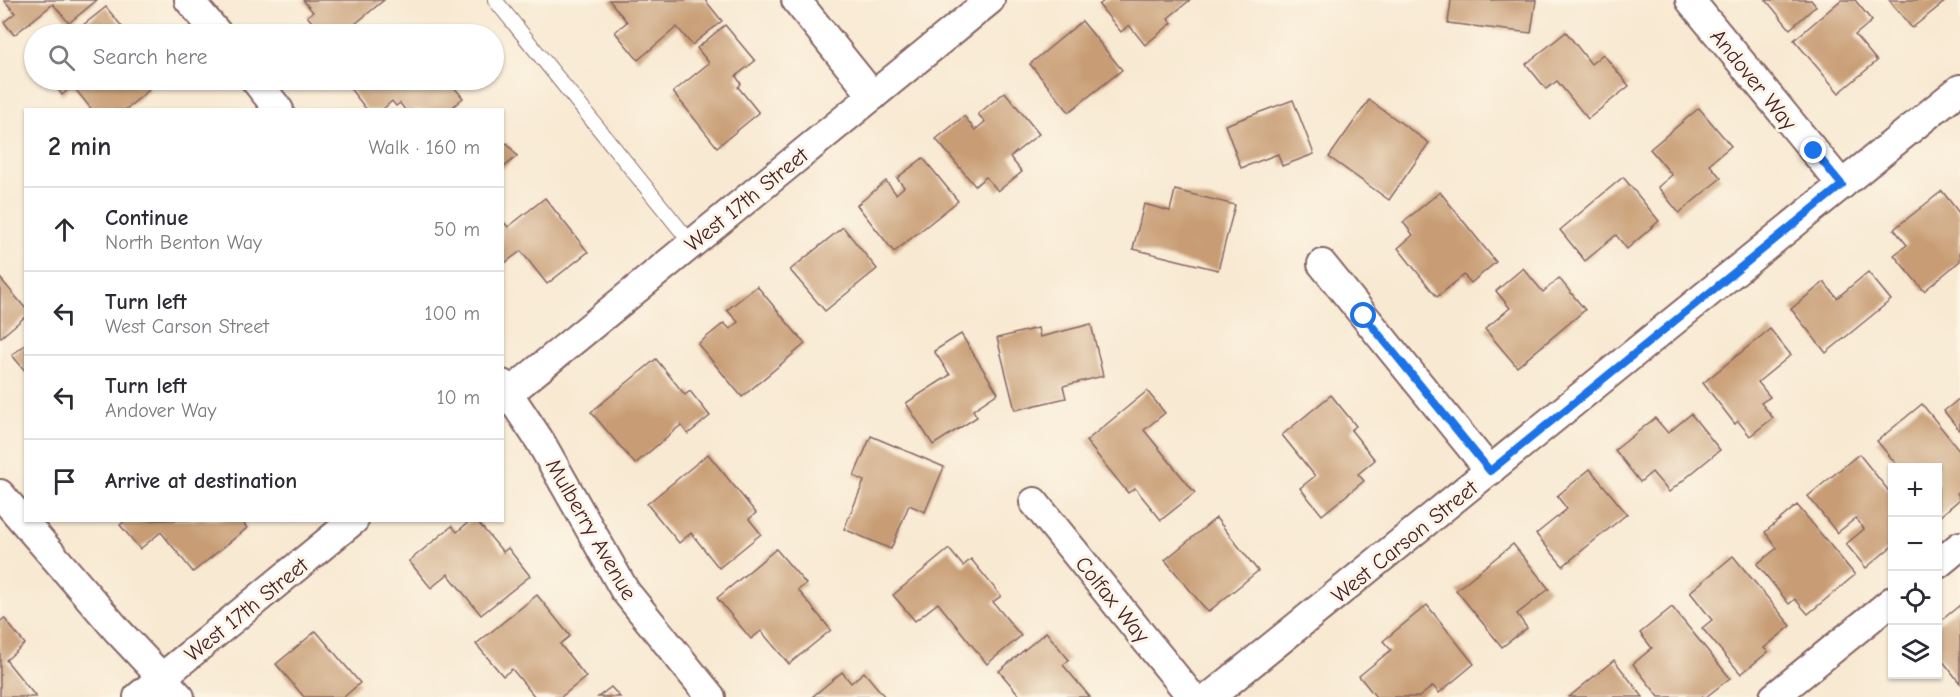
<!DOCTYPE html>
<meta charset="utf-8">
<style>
:root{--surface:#fff;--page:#f2f2f3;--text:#2b2b33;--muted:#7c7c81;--line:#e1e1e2}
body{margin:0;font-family:"Comic Neue",sans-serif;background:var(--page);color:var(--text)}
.controls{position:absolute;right:18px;bottom:18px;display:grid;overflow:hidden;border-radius:0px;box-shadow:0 2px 4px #0004}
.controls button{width:54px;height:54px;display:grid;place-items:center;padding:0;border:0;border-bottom:2px solid var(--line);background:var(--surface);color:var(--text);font:30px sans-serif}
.stop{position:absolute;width:18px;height:18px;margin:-14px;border:4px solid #1a73e8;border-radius:50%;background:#fff}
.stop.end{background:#1a73e8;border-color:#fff;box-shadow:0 2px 6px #0008}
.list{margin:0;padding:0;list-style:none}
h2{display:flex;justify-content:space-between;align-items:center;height:78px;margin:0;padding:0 24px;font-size:26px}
h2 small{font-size:20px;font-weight:400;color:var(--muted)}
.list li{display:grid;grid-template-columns:39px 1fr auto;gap:18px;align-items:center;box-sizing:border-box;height:84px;padding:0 24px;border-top:2px solid var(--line)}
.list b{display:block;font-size:22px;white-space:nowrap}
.list p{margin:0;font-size:20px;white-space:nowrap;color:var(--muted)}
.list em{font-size:20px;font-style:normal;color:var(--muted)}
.icon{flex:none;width:33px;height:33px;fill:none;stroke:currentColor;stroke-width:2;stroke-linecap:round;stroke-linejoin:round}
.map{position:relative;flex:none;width:1960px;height:697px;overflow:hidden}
.search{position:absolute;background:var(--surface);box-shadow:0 2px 4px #0004;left:24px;top:24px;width:480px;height:66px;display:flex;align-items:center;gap:15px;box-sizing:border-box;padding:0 21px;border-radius:33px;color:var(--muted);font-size:22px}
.panel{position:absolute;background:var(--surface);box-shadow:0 2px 4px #0004;left:24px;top:108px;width:480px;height:414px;border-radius:0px}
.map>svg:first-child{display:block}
.building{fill:#c89d75}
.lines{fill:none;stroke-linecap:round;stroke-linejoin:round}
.service-casing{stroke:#876665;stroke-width:16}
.minor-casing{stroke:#876665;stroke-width:32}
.service{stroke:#fff;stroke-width:14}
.minor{stroke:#fff;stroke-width:28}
.route{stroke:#1a73e8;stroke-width:8}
.labels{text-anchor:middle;stroke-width:6;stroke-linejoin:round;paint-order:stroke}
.street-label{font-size:22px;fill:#4a1f2b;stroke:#fcf5e5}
</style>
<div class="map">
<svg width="1960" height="697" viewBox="0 0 1960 697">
<rect width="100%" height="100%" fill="#fcf5e5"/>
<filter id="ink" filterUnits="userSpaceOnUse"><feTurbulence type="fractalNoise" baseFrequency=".0167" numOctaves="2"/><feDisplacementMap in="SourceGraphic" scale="12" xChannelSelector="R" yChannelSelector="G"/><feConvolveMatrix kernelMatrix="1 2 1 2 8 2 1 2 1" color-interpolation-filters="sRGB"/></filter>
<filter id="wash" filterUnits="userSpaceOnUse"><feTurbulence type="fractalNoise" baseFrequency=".008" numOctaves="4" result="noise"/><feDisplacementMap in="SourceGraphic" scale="24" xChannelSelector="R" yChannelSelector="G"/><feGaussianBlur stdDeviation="1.35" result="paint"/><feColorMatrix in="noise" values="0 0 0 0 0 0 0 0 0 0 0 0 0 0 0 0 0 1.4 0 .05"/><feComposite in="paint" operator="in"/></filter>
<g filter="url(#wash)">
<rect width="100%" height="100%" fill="#f8e9d2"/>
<g id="blocks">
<!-- building -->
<g class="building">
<polygon points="4,0 97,0 69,23 53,4 14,35 4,22 15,13"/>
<polygon points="303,0 384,0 349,29 354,34 307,34 316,27 307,16 313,12"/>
<polygon points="609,0 705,0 722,21 692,45 677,27 638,60 615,32 627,22"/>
<polygon points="1105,0 1190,0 1168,18 1172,23 1145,45 1129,25 1121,32 1099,5"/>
<polygon points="1451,0 1536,0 1531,33 1448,23"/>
<polygon points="1766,0 1811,0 1816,6 1790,29"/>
<polygon points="1841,0 1855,0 1872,21 1855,35 1877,61 1839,93 1794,40"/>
<polygon points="1889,0 1947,0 1912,28"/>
<polygon points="106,7 128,34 80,34 77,30"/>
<polygon points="1082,21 1122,70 1069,112 1030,64"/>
<polygon points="725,25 755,61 736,76 741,84 738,87 759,113 717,147 673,92 709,63 697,48"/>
<polygon points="1566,32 1591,64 1603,54 1629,86 1588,119 1557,81 1546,89 1526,64"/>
<polygon points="54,80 140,80 149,90 125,110 92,110 73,86 62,95 52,81"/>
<polygon points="346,80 448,80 463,98 449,110 405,110 400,103 396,106 392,101 382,110 367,110 344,81"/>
<polygon points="1005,92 1039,134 1010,157 1022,172 998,191 986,177 975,186 936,139 964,116 975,130 985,122 978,114"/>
<polygon points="1293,100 1314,154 1282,166 1278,154 1241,168 1225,125"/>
<polygon points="1369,100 1429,143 1389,200 1329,157"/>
<polygon points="1699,108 1731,146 1709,164 1721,178 1679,213 1658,187 1672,175 1650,149"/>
<polygon points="507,143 517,156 502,169 502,147"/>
<polygon points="923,158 958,201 894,252 857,205 886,181 896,194 904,187 897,178"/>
<polygon points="1623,177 1659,221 1627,249 1616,235 1585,261 1560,230"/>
<polygon points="1175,190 1235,205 1218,270 1133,249 1144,204 1170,211"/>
<polygon points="1942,191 1960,214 1960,261 1924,291 1894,255 1907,245 1894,229"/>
<polygon points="1440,192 1496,262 1471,283 1464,275 1437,297 1398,248 1413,235 1403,222"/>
<polygon points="545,198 588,252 547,284 521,251 502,265 502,220 508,227"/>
<polygon points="843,227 877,269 825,311 790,270"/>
<polygon points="1523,268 1543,292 1559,278 1585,310 1517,367 1485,329 1510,308 1496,291"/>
<polygon points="1868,272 1891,300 1826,353 1791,309 1824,282 1837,298"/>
<polygon points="0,278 26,309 26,316 0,338"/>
<polygon points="757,286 805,344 742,397 698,344 724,323 730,329 738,322 727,310"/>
<polygon points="1091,324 1103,376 1063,386 1066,398 1015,410 997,338 1038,328 1040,337"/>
<polygon points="1770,329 1791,355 1758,382 1770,397 1761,403 1773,418 1750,436 1738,421 1735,424 1703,383"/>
<polygon points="961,334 998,393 973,410 977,417 933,445 906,403 950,375 934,351"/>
<polygon points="26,344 26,372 12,355"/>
<polygon points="656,359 685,395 690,391 710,416 688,434 681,425 635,464 591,412"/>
<polygon points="1147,391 1165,413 1144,430 1195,493 1161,520 1135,488 1128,493 1086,441"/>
<polygon points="1331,395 1356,426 1351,430 1375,460 1358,474 1364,481 1322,515 1300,488 1315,476 1282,435"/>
<polygon points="1960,398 1960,431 1944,411"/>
<polygon points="1922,404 1960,451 1960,491 1957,493 1960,499 1938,518 1938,468 1896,468 1898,466 1877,441"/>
<polygon points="1691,414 1720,450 1669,492 1652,472 1640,482 1615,450 1655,418 1668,433"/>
<polygon points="871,436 944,467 925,512 909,505 891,549 844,529 864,481 854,476"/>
<polygon points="708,454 756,513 749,519 761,534 719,568 691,533 679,543 647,504"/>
<polygon points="1859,454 1892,495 1892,546 1866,568 1846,544 1864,529 1856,518 1837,533 1808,496"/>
<polygon points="1590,469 1627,514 1563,566 1536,534 1567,509 1557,496"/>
<polygon points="1797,505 1855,575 1808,614 1795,599 1789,604 1757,564 1777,548 1765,532"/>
<polygon points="1216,518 1258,571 1208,612 1165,560"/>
<polygon points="126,520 241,520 247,528 193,572 161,532 140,549 120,525"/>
<polygon points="471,520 476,520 503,552 508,548 530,576 481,615 448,574 431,588 409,561 452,526 457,532"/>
<polygon points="1513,544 1549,589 1517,614 1527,628 1502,647 1456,590"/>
<polygon points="776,549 806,584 798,590 831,630 789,664 761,631 751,639 717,598"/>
<polygon points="949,549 963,566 971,559 1001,596 993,602 1021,636 987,664 938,603 915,621 893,595"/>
<polygon points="1733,556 1791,626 1764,648 1768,652 1741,674 1702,628 1712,620 1690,592"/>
<polygon points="537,595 570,636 560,644 586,677 561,697 535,697 512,669 503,676 476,644"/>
<polygon points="1427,605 1474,664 1439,693 1433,686 1419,697 1376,697 1359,676 1391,650 1383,641"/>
<polygon points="1960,605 1960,683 1938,655 1938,623"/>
<polygon points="1672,607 1730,678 1706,697 1659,697 1633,664 1652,648 1640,633"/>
<polygon points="4,618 25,644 6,660 36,697 0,697 0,622"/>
<polygon points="316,631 360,683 344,697 304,697 276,664"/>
<polygon points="1046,632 1069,660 1063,665 1090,697 1021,697 999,671"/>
<polygon points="1614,660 1643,697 1569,697"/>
<polygon points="842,672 851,683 864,672 885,697 812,697"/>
<polygon points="611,687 620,697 598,697"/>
</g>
</g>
</g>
<g filter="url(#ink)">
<use href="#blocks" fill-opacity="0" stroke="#876665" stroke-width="1.5"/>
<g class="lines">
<!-- service casing -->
<g class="service-casing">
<polyline id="service" points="495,0 691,243"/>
</g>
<!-- minor casing -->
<g class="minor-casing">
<g id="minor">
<polyline points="189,0 218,34"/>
<polyline points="796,0 873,96"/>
<polyline points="1690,0 1842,185"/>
<polyline points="255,80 279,110"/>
<polyline points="1322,264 1490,471"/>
<polyline points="502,384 540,441 625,591 711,697"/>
<polyline points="502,399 990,0"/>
<polyline points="0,494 118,631 180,697"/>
<polyline points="1034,502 1192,697"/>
<polyline points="1938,564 1960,546"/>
<polyline points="138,697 354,520"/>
<polyline points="1210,697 1960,89"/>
<polyline points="1774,697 1892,601"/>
</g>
</g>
<!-- service -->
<use href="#service" class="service"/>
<!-- minor -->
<use href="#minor" class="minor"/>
</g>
</g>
<g class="lines" filter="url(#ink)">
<!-- route -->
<polyline class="route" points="1364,316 1490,471 1842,185 1814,151"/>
</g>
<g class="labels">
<!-- street labels -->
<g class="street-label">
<text transform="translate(1754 79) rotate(51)" y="8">Andover Way</text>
<text transform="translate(746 199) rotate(-39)" y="8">West 17th Street</text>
<text transform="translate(592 529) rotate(60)" y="8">Mulberry Avenue</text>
<text transform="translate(1404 541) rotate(-39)" y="8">West Carson Street</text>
<text transform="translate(1113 599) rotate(51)" y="8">Colfax Way</text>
<text transform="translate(246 609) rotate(-39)" y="8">West 17th Street</text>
</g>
</g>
</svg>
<div class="controls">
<button>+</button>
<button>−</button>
<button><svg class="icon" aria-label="locate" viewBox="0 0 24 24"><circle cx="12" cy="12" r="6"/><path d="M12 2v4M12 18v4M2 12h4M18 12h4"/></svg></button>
<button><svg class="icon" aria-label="layers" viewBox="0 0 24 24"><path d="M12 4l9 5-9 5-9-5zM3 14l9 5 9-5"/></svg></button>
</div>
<div class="stop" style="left:1364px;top:316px"></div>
<div class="stop end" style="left:1814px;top:151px"></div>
<div class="search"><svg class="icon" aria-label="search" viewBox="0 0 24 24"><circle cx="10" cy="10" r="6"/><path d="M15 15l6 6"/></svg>Search here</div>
<section class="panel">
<h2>2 min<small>Walk · 160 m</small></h2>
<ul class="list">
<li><svg class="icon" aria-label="ahead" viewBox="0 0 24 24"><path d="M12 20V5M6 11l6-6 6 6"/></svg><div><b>Continue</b><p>North Benton Way</p></div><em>50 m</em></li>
<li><svg class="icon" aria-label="left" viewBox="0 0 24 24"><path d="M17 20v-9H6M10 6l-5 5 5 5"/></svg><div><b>Turn left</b><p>West Carson Street</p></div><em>100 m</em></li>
<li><svg class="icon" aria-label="left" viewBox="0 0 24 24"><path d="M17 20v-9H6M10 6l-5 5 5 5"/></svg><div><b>Turn left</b><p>Andover Way</p></div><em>10 m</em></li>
<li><svg class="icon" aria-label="arrive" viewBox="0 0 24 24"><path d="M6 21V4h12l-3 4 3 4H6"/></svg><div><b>Arrive at destination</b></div></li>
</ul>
</section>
</div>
